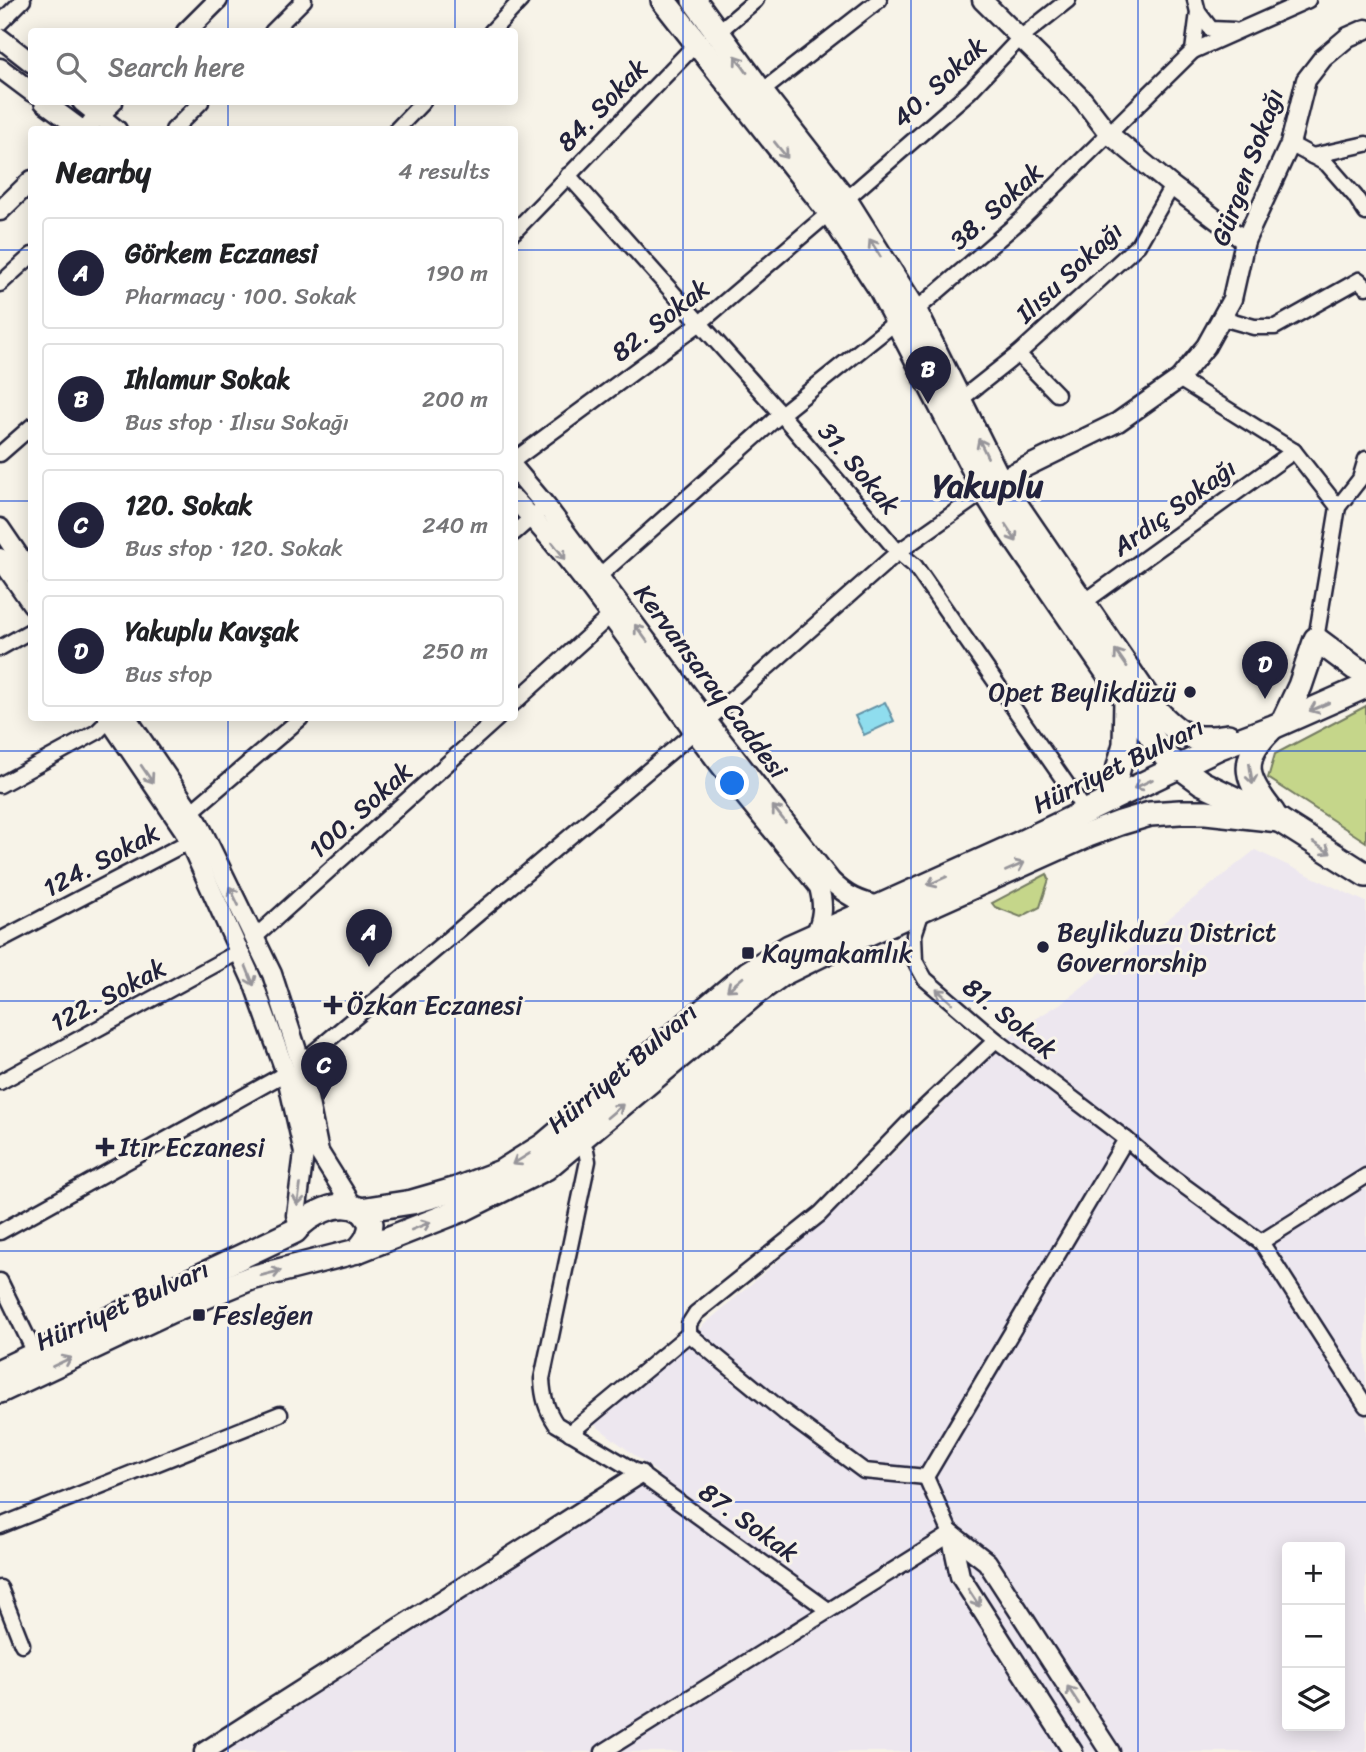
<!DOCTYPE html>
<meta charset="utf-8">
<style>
:root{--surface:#fff;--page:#f6f6f6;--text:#202124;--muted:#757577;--line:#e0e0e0;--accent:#22223b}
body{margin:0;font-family:Sriracha,sans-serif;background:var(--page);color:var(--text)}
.controls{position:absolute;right:21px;bottom:21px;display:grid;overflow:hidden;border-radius:7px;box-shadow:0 4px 18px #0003}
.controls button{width:63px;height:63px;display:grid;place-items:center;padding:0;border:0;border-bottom:2px solid var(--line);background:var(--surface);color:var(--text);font:35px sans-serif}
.you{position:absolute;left:733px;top:784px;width:24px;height:24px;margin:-18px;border:5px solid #fff;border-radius:50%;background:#1a73e8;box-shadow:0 0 0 10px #1a73e833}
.badge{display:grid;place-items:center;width:46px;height:46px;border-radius:50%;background:var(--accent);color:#fff;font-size:23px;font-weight:700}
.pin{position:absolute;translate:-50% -58px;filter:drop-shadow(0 2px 4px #0008)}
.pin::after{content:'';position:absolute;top:37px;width:24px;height:21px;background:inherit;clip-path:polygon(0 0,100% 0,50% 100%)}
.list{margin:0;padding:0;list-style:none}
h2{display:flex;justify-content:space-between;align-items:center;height:91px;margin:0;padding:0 28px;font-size:30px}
h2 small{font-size:23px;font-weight:400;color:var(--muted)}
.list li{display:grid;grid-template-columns:46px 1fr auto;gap:21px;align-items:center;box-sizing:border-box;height:112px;margin:0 14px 14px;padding:0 14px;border:2px solid var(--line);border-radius:7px}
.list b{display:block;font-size:26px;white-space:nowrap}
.list p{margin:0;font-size:23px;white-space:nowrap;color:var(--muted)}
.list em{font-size:23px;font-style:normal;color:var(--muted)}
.icon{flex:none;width:38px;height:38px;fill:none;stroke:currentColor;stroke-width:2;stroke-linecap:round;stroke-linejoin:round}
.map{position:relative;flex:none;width:1366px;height:1752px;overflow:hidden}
.search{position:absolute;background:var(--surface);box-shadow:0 4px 18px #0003;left:28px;top:28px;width:490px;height:77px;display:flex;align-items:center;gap:18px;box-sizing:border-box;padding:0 24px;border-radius:7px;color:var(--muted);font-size:26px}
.panel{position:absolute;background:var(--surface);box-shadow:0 4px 18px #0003;left:28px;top:126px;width:490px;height:595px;border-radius:7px}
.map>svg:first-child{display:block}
.built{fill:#ede7ef;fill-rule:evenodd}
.green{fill:#c5d68a;stroke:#747c62;stroke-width:2}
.water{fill:#8fddee;stroke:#6392a6;stroke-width:2}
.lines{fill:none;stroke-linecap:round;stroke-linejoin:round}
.minor-casing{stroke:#22223b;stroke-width:19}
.tertiary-casing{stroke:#22223b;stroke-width:23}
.primary-casing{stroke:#22223b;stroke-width:28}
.minor{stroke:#f7f3e8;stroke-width:14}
.tertiary{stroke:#f7f3e8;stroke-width:18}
.primary{stroke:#f7f3e8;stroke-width:23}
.oneway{stroke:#97959a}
.grid{fill:none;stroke:#1d4ed8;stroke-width:2;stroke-opacity:0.55}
.poi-dot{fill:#22223b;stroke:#f7f3e8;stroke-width:2.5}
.labels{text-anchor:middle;stroke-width:6;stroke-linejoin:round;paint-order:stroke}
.street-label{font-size:26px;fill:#22223b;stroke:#f7f3e8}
.poi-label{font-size:26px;fill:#22223b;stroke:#f7f3e8;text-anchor:start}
.district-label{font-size:33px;font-weight:bold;fill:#22223b;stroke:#f7f3e8}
</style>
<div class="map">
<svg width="1366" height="1752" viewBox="0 0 1366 1752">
<rect width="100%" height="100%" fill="#f7f3e8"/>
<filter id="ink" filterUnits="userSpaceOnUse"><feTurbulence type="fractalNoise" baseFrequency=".0143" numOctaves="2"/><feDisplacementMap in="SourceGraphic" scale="14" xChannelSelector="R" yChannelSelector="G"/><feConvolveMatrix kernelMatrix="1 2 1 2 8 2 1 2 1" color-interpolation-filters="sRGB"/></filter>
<g filter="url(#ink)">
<!-- built -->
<path class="built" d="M1255,850L1366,902V1752H224L659,1474L591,1422L836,1211L1017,1030L1063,1002ZM1287,1547H1340V1726H1287Z"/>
<!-- green -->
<g class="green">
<polygon points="1366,706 1366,842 1268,778 1275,754"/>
<polygon points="1047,874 1049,879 1040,907 1021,917 995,907 992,903"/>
</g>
<!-- water -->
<polygon class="water" points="885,702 894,721 864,735 855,716"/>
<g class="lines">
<!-- minor casing -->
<g class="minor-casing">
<g id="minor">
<polyline points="1198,12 1211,29 1234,30"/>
<polyline points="0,23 23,0"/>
<polyline points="272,32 304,0"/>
<polyline points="491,32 521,0"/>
<polyline points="718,32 756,0"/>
<polyline points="1193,51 1308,0"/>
<polyline points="761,92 879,0"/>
<polyline points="173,130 201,102"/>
<polyline points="396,130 423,102"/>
<polyline points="1290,144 1327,164 1355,196 1366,213"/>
<polyline points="1312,156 1366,144"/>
<polyline points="568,175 781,414 898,552 915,566 1086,812"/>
<polyline points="845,200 970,91 1020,38 1068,0"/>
<polyline points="514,232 696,44"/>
<polyline points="0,284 32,255"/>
<polyline points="915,311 1023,218 1193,51 1198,12 1195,0"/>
<polyline points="1222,318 1254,327 1275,327 1359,280 1366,287"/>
<polyline points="1018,354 1057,394"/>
<polyline points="1179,379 1294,451 1338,507"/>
<polyline points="960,400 1018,354 1138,245 1172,186"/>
<polyline points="0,454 32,426"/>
<polyline points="514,460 700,323 830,212"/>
<polyline points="514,533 539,511"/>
<polyline points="598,577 781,414 897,321"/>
<polyline points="1083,603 1294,451"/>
<polyline points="1316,639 1338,507 1360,479 1366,459"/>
<polyline points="0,648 32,630"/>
<polyline points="514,703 610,616 619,612"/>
<polyline points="0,785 97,732 110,719"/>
<polyline points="191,812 301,718"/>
<polyline points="923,908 914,935 915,961 925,979 996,1040 1126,1139"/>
<polyline points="254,938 498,718"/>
<polyline points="0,940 188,842"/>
<polyline points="301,1063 707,721 898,552 985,491"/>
<polyline points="0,1082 240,951"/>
<path d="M580,1141L586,1150L588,1161L542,1379C543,1397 546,1409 556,1424L640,1474L828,1610"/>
<polyline points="0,1232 286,1073"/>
<polyline points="1261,1242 1366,1176"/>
<polyline points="0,1281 35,1353"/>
<polyline points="570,1433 689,1334"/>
<polyline points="926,1477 1126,1139 1161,1169 1261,1242 1366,1406"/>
<polyline points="926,1477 864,1471 784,1412 689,1334 689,1324 696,1313 820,1214 910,1121 996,1040"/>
<polyline points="0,1526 280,1414"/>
<polyline points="0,1588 22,1644"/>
<polyline points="603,1752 951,1534 926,1477"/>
</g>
</g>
<!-- tertiary casing -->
<g class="tertiary-casing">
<g id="tertiary">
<polyline points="982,0 1083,100 1109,134 1172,186 1245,241"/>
<polyline points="186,32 218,0"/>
<polyline points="0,38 32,63"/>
<polyline points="0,68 32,92"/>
<polyline points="44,102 82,130"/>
<polyline points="82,102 117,130"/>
<polyline points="91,123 113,102"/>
<polyline points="0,211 32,180"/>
<path d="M514,468L546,506L707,721L831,881C846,896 859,902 880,906"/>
<polyline points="999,480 1118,422 1179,379 1206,346 1232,299 1245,241 1290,144 1306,80 1323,58 1348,37 1366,29"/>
<path d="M514,499C582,569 635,652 693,730C733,784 777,835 819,887C824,906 823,918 815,935"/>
<polyline points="0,528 32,575"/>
<polyline points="0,558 32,604"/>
<polyline points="108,718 184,830 253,982 286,1073 304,1153 296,1215 299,1225"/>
<polyline points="127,718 198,822 272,974 301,1063 319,1152 354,1208"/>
<polyline points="951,1534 987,1562 1110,1752"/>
<polyline points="951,1534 960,1576 1073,1752"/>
<polyline points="204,1752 640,1474"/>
</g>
</g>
<!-- primary casing -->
<g class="primary-casing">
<g id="primary">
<polyline points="663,0 830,212 880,288 985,491 1010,531 1165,756 1202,783 1279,820 1366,875"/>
<path d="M694,0L761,92L845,200L915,311L999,480L1156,710C1181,737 1192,742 1228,736"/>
<polyline points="1283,722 1300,686 1316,639 1355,668 1366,674"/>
<path d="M1270,730C1237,762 1247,781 1273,813"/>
<polyline points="1110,800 1125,744 1126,700"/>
<polyline points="360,1210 412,1202 457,1189 501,1172 544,1145 748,973 789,947 1016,845 1220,747 1273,727 1366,686"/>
<path d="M0,1371L295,1231C307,1215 340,1198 360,1210C364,1212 368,1219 371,1223C370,1235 366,1242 357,1251"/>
<polyline points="0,1391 170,1311 251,1278 357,1251 464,1209 546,1168 757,992 782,974 829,951 1088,835 1120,823 1150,814 1180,812 1206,812 1279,820"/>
</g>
</g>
<!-- minor -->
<use href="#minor" class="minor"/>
<!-- tertiary -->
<use href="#tertiary" class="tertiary"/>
<!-- primary -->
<use href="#primary" class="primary"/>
</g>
<!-- one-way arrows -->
<defs><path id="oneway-shaft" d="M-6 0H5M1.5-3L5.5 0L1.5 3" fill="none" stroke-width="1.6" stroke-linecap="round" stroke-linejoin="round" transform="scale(1.75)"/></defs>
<g class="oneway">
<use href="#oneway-shaft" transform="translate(741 64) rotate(-125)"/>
<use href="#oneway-shaft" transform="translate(781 150) rotate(51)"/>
<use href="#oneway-shaft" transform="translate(875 248) rotate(-122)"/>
<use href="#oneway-shaft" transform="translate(983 448) rotate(-116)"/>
<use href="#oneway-shaft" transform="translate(1011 533) rotate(57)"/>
<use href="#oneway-shaft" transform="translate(559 551) rotate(52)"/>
<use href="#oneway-shaft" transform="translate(641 633) rotate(-126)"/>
<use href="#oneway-shaft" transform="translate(1121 658) rotate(-125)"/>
<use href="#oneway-shaft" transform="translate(1319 707) rotate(157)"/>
<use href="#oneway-shaft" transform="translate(147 774) rotate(56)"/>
<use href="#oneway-shaft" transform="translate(1251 774) rotate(81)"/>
<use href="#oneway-shaft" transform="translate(1143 784) rotate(154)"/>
<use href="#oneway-shaft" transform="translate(779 814) rotate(-128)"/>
<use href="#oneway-shaft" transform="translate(1322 848) rotate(32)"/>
<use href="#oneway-shaft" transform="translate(1015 867) rotate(-24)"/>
<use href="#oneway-shaft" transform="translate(937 881) rotate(156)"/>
<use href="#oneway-shaft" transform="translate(234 896) rotate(-116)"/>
<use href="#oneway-shaft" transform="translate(250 976) rotate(68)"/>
<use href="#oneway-shaft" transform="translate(735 984) rotate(140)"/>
<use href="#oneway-shaft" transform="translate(944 996) rotate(-138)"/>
<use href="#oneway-shaft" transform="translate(615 1111) rotate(-40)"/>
<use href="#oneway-shaft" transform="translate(521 1159) rotate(148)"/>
<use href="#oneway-shaft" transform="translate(299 1195) rotate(98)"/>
<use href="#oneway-shaft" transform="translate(421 1226) rotate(-22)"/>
<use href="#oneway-shaft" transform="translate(271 1273) rotate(-14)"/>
<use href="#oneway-shaft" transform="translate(62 1362) rotate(-25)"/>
<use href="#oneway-shaft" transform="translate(974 1598) rotate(57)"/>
<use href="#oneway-shaft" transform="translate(1073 1695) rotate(-123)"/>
</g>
</g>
<!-- grid -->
<path class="grid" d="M228,0V32M455,0V32M683,0V1752M911,0V1752M1138,0V1752M228,102V130M455,102V130M0,250H32M514,250H1366M0,501H32M514,501H1366M228,718V1752M455,718V1752M0,751H1366M0,1001H1366M0,1251H1366M0,1502H1366"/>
<!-- markers -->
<g class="poi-dot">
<circle cx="1190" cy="692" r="7"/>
<circle cx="1043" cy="947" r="7"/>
<rect x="741" y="946" width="14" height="14" rx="3.5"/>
<path d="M329.5 994.5h7v7h7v7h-7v7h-7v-7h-7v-7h7z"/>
<path d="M101.5 1136.5h7v7h7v7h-7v7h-7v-7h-7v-7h7z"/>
<rect x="192" y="1308" width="14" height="14" rx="3.5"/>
</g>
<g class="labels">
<!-- street labels -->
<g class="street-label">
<text transform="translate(939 82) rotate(-43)" y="9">40. Sokak</text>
<text transform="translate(602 105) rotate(-46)" y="9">84. Sokak</text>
<text transform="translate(1247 167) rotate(-70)" y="9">Gürgen Sokağı</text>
<text transform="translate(996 206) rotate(-42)" y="9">38. Sokak</text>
<text transform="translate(1069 272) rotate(-43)" y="9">Ilısu Sokağı</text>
<text transform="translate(660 320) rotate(-38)" y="9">82. Sokak</text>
<text transform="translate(859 468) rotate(50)" y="9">31. Sokak</text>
<text transform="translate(1174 507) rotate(-36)" y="9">Ardıç Sokağı</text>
<text transform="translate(711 681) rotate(53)" y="9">Kervansaray Caddesi</text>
<text transform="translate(1118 765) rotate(-26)" y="9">Hürriyet Bulvarı</text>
<text transform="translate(360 810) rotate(-42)" y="9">100. Sokak</text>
<text transform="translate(101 860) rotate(-28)" y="9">124. Sokak</text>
<text transform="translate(108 995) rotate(-28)" y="9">122. Sokak</text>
<text transform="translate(1010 1018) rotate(39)" y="9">81. Sokak</text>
<text transform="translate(622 1068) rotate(-40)" y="9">Hürriyet Bulvarı</text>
<text transform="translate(122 1305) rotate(-24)" y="9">Hürriyet Bulvarı</text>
<text transform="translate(749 1522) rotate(36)" y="9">87. Sokak</text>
</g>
<!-- poi labels -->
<g class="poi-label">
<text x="1176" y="701" text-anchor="end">Opet Beylikdüzü</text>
<text x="1057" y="941">Beylikduzu District<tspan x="1057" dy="30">Governorship</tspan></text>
<text x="762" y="962">Kaymakamlık</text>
<text x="347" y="1014">Özkan Eczanesi</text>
<text x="119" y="1156">Itır Eczanesi</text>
<text x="213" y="1324">Fesleğen</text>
</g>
<!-- district labels -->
<g class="district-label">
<text x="988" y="497">Yakuplu</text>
</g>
</g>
</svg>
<div class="controls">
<button>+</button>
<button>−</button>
<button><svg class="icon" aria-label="layers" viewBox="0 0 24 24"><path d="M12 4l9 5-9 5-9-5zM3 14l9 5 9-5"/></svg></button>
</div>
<div class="you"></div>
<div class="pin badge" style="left:369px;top:967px">A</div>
<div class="pin badge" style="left:928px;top:404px">B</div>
<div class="pin badge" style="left:324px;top:1100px">C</div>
<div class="pin badge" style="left:1265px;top:699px">D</div>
<div class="search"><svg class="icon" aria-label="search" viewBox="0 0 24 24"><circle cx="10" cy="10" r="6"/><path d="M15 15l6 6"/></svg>Search here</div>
<section class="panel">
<h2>Nearby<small>4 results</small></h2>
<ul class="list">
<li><span class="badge">A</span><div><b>Görkem Eczanesi</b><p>Pharmacy · 100. Sokak</p></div><em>190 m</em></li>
<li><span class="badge">B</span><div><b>Ihlamur Sokak</b><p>Bus stop · Ilısu Sokağı</p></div><em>200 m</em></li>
<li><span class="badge">C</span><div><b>120. Sokak</b><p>Bus stop · 120. Sokak</p></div><em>240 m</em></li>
<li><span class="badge">D</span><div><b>Yakuplu Kavşak</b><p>Bus stop</p></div><em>250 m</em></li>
</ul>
</section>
</div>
